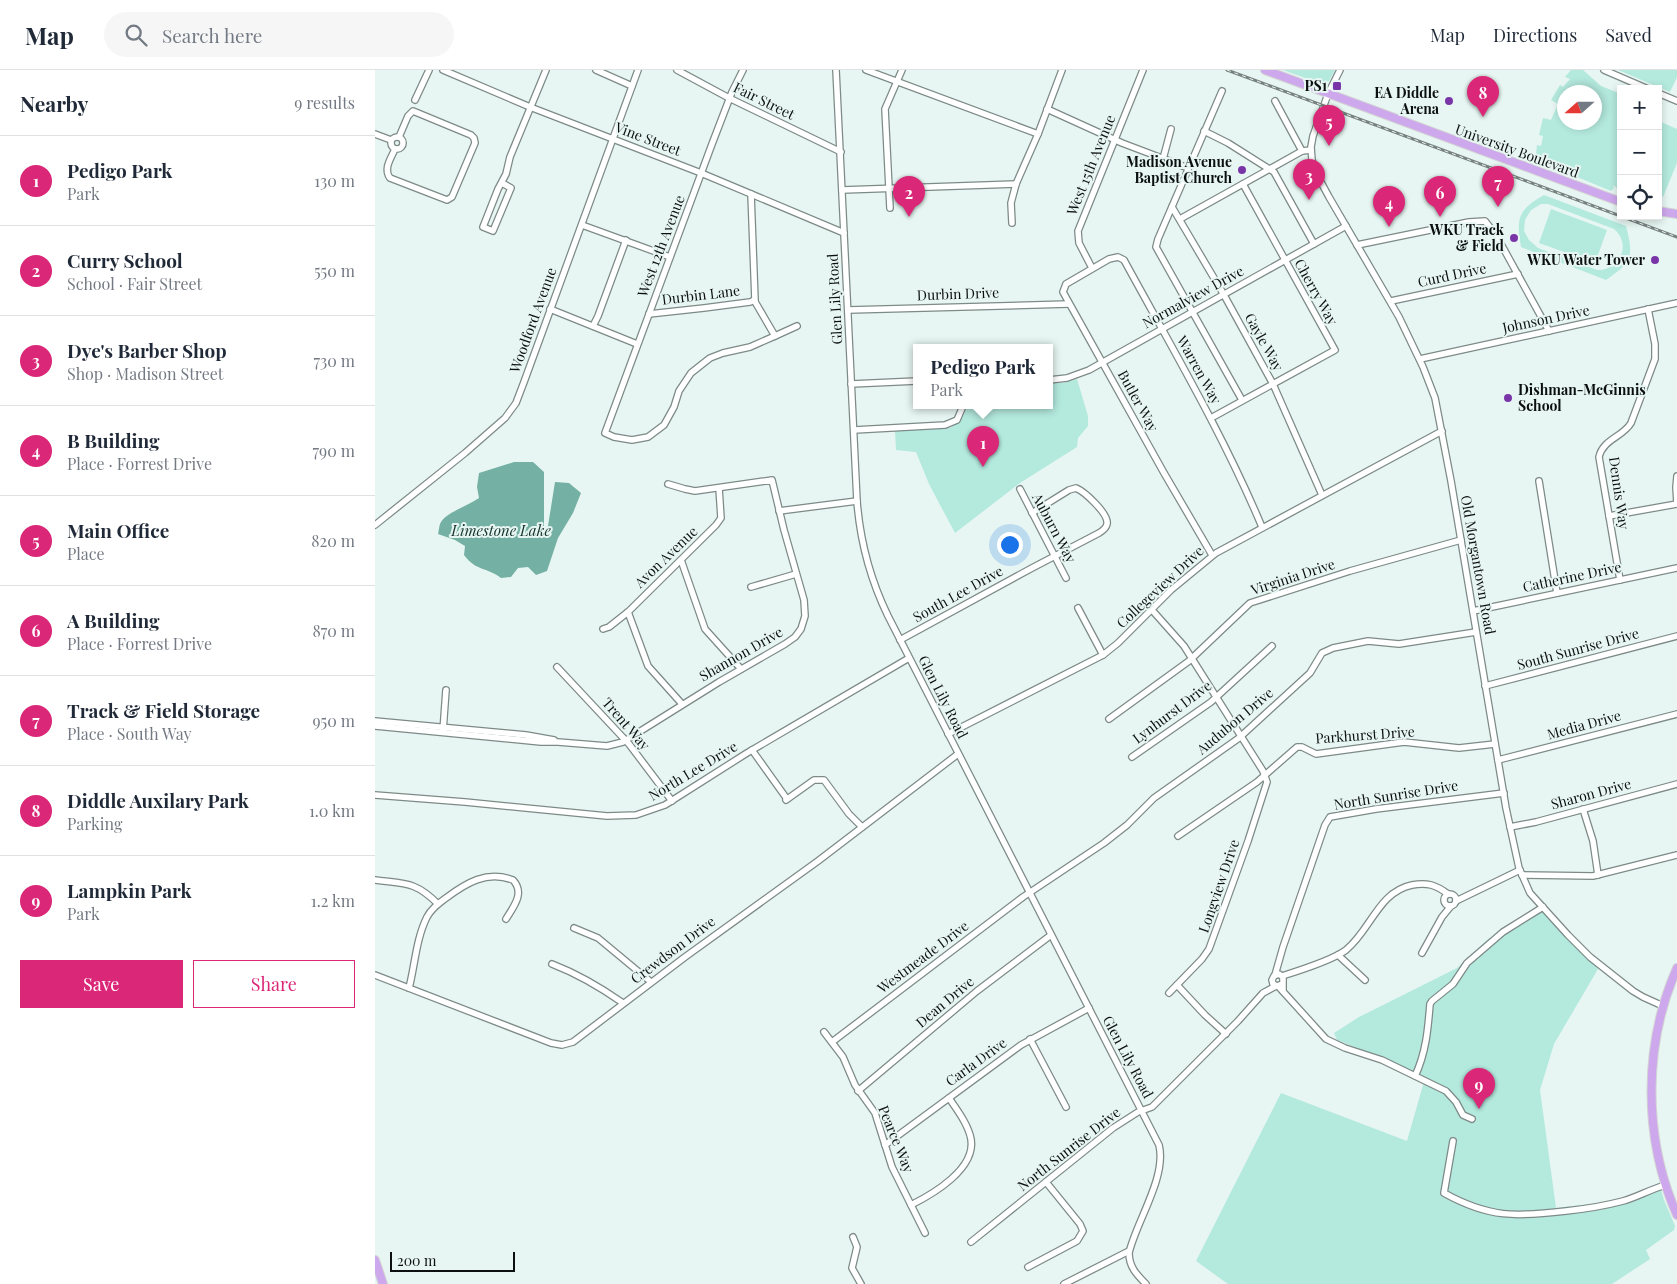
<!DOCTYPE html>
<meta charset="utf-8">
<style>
:root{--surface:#fff;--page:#f6f6f7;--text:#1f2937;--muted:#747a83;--line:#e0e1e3;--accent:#db2777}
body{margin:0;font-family:"Playfair Display",serif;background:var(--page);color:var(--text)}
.controls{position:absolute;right:15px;top:15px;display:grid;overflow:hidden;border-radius:0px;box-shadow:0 2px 8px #0003}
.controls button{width:45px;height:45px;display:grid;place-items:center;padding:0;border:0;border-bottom:1px solid var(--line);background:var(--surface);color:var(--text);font:25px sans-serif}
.compass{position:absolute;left:1182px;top:15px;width:45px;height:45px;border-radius:50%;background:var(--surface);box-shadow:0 2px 8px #0003;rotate:249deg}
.scale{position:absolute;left:15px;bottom:12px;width:125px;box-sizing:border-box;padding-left:5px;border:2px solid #0b100f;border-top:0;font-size:14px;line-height:18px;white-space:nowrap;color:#0b100f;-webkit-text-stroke:4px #e7f6f2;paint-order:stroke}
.you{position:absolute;left:634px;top:474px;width:18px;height:18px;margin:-12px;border:4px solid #fff;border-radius:50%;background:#1a73e8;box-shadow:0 0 0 8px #1a73e833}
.badge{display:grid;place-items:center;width:32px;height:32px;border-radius:50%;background:var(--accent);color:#fff;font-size:16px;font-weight:700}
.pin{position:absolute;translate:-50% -41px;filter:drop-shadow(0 1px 2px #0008)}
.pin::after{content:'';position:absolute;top:26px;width:18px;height:15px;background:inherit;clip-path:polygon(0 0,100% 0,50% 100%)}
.popup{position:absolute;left:538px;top:274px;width:140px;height:65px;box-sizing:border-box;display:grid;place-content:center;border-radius:0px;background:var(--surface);filter:drop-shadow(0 1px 4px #0005);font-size:16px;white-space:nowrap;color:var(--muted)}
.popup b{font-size:19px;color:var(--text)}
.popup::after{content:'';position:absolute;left:50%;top:100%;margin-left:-10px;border:10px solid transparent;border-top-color:var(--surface)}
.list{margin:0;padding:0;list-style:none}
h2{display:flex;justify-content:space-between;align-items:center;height:65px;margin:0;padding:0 20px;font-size:21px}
h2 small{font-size:16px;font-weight:400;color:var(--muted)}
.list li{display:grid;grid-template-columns:32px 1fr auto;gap:15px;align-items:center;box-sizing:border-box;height:90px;padding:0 20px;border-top:1px solid var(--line)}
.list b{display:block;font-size:19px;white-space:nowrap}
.list p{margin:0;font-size:16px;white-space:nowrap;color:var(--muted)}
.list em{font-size:16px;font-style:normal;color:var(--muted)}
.actions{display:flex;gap:10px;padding:15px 20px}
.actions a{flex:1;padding:11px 0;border:1px solid var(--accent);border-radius:0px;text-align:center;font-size:18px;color:var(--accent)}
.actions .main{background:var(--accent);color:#fff}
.icon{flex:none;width:28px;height:28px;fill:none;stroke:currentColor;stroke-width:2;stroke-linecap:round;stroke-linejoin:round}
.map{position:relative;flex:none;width:1302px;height:1214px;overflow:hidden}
header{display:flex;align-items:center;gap:30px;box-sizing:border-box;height:70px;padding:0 25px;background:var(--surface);border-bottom:1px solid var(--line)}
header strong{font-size:24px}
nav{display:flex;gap:28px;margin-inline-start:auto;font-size:18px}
.search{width:350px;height:45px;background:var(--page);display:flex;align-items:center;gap:12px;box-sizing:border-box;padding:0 18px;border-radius:28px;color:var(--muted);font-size:19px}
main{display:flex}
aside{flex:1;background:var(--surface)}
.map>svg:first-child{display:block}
.green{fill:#b4e9de;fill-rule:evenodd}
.water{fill:#75b0a4}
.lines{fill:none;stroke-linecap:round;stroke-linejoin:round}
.minor-casing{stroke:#7d8a87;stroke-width:8}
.major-casing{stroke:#d3d4d4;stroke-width:10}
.minor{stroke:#fff;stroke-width:5.5}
.major{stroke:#cea8ec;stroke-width:8}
.rail-casing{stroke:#77817e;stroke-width:3}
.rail{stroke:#e7f6f2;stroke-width:1;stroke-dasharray:4;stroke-linecap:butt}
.poi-dot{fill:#7935a8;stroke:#e7f6f2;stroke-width:2}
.labels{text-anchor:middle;stroke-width:4;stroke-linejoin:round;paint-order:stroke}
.poi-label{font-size:14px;font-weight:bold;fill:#0b100f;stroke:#e7f6f2;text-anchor:end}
.street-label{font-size:14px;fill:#0b100f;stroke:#e7f6f2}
.water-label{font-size:15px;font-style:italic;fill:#14322c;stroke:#e7f6f2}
</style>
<header>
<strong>Map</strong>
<div class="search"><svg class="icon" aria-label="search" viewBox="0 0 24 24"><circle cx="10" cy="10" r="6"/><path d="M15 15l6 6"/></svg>Search here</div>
<nav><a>Map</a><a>Directions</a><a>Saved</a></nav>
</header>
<main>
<aside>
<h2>Nearby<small>9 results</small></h2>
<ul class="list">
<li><span class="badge">1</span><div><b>Pedigo Park</b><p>Park</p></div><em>130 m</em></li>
<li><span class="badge">2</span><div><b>Curry School</b><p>School · Fair Street</p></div><em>550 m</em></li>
<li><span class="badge">3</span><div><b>Dye's Barber Shop</b><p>Shop · Madison Street</p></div><em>730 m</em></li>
<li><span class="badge">4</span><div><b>B Building</b><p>Place · Forrest Drive</p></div><em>790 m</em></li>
<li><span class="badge">5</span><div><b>Main Office</b><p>Place</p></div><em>820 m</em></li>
<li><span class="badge">6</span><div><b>A Building</b><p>Place · Forrest Drive</p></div><em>870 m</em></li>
<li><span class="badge">7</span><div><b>Track &amp; Field Storage</b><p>Place · South Way</p></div><em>950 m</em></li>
<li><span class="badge">8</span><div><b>Diddle Auxilary Park</b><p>Parking</p></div><em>1.0 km</em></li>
<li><span class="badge">9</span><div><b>Lampkin Park</b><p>Park</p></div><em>1.2 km</em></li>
</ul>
<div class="actions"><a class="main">Save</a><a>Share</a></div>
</aside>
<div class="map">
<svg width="1302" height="1214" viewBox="0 0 1302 1214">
<rect width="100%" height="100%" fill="#e7f6f2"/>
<!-- green -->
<g class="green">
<polygon points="908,0 960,0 954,11 947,14"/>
<path d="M1196,0H1208L1226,16L1246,24V114L1242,118L1238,115L1239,118L1236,121L1178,97V94L1160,93L1162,75L1166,76L1168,66L1164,65L1168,48L1176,50L1183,34L1176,30L1185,15L1188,17L1195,9L1190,7ZM1190,22H1220V52H1190Z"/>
<polygon points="1243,0 1302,0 1302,7 1295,22"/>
<polygon points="1286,52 1302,59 1302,93 1288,127 1283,125 1283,60"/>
<path d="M1169,125L1251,156C1259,187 1257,192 1231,210L1146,177C1141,148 1143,140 1169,125ZM1166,134H1173L1239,159C1257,174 1245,201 1222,200L1163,178L1154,170L1149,161L1150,150L1156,140Z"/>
<polygon points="1176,139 1232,160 1220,193 1164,173"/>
<path d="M702,309L713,346V356L703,368L702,377L645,413L580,463L554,414L541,382L521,380L520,361L575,358C585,352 589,347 592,336H674V313H688Z"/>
<polygon points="1163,837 1223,899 1179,974 1165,1020 1181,1138 1242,1131 1284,1113 1289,1130 1300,1156 1299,1160 1271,1180 1275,1189 1237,1214 853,1214 821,1191 906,1023 1032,1071 1050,1008 1019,993 962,970 959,963 984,947 1082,898 1112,870"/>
</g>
<!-- water -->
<path class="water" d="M139,392H158L169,402V455L166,469L173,456L180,412L194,413L206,423L198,443L183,468L172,501L161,505L153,497L143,498L136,507L126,508C112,497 102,502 89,485L90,476L80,470L63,464C64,461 64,455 66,452C72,442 93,436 104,428L102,417L104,403Z"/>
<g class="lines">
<!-- minor casing -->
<g class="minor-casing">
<g id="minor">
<polyline points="68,0 155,37 326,103 469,163"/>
<polyline points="221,0 257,16"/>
<polyline points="302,0 354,28 466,82"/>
<polyline points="368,0 357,22 337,74 230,363 239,367 257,370 273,367 289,355 299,337 304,321 316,303 335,288 348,283 375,277 400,266 379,230"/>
<path d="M461,0L482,431C485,470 496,511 513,546L784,1075C792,1107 761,1152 754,1183C754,1197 762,1205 771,1214"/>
<polyline points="491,0 663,64"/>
<polyline points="965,0 953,24 938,66 936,77 937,90 941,103 954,127 1024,247 1048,297 1060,328 1076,411 1131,738 1144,798 1155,823 1193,865 1215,887 1258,921 1268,927 1288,936"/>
<polyline points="1229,0 1273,19"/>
<polyline points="847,21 783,169 781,177 867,330"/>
<polyline points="1283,23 1302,31"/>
<polyline points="40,30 54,0"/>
<polyline points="900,31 927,81"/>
<polyline points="672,39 747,73 813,98"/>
<polyline points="829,61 853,73 899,102 939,174"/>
<polyline points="0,64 16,70"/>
<circle cx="22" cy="73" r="6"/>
<path d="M20,79C16,88 8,99 15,108L72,130L77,127L100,73L99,68L96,65L38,41L33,46L24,67"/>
<polyline points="788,89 796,59"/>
<polyline points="127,113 136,118 118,161 108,157 123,119 131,104 135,87 171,0"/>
<polyline points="467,120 641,114"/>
<polyline points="797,137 849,225 898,314 947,425"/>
<polyline points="515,138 510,39 527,0"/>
<polyline points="805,149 927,81 936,80"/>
<polyline points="637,153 636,133 641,114 663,64 687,0"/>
<polyline points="207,155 295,187"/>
<polyline points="982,175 1094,152 1110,151 1121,165 1174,261"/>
<polyline points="717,198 704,173 703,161 768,0"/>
<polyline points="1016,231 1143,204"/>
<polyline points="175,239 262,274"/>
<polyline points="473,240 694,234"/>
<polyline points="274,244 329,238 375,232 380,230 376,124"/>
<polyline points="218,256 223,246 251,170"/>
<polyline points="400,266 422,256"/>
<polyline points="1045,289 1302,233"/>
<polyline points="674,310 692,308 714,300 971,156"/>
<polyline points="476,314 542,311"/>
<polyline points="836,348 960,280 868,114"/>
<polyline points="479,360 570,355 582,350 588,336"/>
<polyline points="1164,411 1182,523"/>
<polyline points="645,419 691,508"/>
<polyline points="1302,434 1301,417 1302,406"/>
<polyline points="404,441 482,431"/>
<polyline points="1234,446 1302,434"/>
<polyline points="0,455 90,383 130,348 141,333 149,312 263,0"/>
<path d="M837,485L789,403L688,222L691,214L734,189L743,187L749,190C797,278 848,364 887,457"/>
<polyline points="306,490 330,559 366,599"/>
<path d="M1245,510L1224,387C1228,369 1248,367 1256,353L1280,289V274L1273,239"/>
<polyline points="376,517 421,504"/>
<polyline points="703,538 728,585"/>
<polyline points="777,540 809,576 888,701 892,712 873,771 834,879 827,889 794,923"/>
<polyline points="1098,541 1302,498"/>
<polyline points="253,542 273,596 307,634"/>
<polyline points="228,559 234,557 253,542 341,455 346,448 344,418"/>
<path d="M525,570L657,498L724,463C727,461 731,459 732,454C734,444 710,422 701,418L694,420L657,443"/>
<polyline points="182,597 254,674 297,731"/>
<polyline points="1110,616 1302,566"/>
<polyline points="734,649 814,591 875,533 975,501 1086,470"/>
<polyline points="0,651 151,665 179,670"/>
<polyline points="0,656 166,672 183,672 232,676 248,672 344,612 410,574 420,567 426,559 430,546 429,530 409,460 397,410 320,421 310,419 293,414"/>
<polyline points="68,661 71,620"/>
<polyline points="573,664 728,585 743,573 796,520 841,483 1067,361"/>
<polyline points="377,680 412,729"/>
<polyline points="757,687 836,632 897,576"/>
<polyline points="1123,690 1302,644"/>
<polyline points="0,725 90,732 232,746 261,745 290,735 372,683 534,588"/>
<polyline points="411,730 439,710 449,710 474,744 487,757"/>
<polyline points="1208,739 1218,771 1223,805"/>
<polyline points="1135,757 1161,752 1302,714"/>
<polyline points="803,766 882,712 922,677 927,677 941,684 1029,672 1084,678 1120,674"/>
<polyline points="1147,805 1218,806 1302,785"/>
<path d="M0,810C30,814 40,811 63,834"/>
<circle cx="1075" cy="830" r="6"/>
<polyline points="1081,831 1145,800"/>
<polyline points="199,858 223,868 276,912"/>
<polyline points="1047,883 1067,847 1076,836"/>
<polyline points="963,885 990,910"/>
<path d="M177,894C203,904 225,917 248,933"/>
<polyline points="0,905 176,973 187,975 198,972 310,887 443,791 583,684"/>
<polyline points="900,905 908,877 950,755 955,747 1001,739 1129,723"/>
<path d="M907,906C923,901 958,890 971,880C996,860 1003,822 1037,815C1052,812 1061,815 1073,824"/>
<polyline points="907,914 902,916 898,914 897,910 899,906 904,904 908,907 908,921"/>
<polyline points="802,915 830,945 851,964"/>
<polyline points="903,916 951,969 970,978 1007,990 1071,1021 1081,1032 1088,1045 1097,1049"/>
<path d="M34,918C40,895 41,869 52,847C56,839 63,834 71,828C91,813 112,800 138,810C150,823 139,836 131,849"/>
<polyline points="449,962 468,987 480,1015 500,1043 517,1097 550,1163"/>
<polyline points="655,969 691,1037"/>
<polyline points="457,972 648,827 729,773 752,755 779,728 864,668 935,603 947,583 958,578 993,571 1024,574 1101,562"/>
<path d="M1040,1006C1051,983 1053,959 1055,934L1057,931L1078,914L1092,893L1128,862L1168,837"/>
<polyline points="483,1021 602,921 676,865"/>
<path d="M1078,1071L1069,1123C1114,1148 1141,1147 1191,1141C1210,1139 1229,1136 1248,1131C1262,1127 1276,1119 1291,1115"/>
<polyline points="510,1075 646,975 714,938"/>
<path d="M536,1135C558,1124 601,1099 596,1069C593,1054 582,1040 574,1028"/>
<polyline points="478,1167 482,1177 477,1198 486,1214"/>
<polyline points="596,1172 738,1058 763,1042 777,1037 863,951 888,923 901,916"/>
<polyline points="653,1197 702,1171 708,1161 705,1154 671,1112"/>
<polyline points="689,1214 754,1181"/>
</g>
</g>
<!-- major casing -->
<g class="major-casing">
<g id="major">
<polyline points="890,0 1246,132"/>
<polyline points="1283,141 1302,144"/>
<path d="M1302,898C1268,975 1268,1068 1302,1145"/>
<polyline points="0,1190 8,1214"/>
</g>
</g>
<!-- minor -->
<use href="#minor" class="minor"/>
<!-- major -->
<use href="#major" class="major"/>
<!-- rail casing -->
<g class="rail-casing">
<polyline id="rail" points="852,0 1302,167"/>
</g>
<!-- rail -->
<use href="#rail" class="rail"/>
</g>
<!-- markers -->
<g class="poi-dot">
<rect x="957" y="11" width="10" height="10" rx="2.5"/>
<circle cx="1074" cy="31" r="5"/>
<circle cx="867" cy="100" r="5"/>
<circle cx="1139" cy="168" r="5"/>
<circle cx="1280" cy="190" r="5"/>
<circle cx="1133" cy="328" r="5"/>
</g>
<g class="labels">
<!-- poi labels -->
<g class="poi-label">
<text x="952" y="21">PS1</text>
<text x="1064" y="28">EA Diddle<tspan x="1064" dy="16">Arena</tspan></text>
<text x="857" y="97">Madison Avenue<tspan x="857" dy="16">Baptist Church</tspan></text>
<text x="1129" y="165">WKU Track<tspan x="1129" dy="16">&amp; Field</tspan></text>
<text x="1270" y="195">WKU Water Tower</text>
<text x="1143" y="325" text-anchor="start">Dishman-McGinnis<tspan x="1143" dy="16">School</tspan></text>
</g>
<!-- street labels -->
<g class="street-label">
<text transform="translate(389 31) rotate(26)" y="5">Fair Street</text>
<text transform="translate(273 69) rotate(21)" y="5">Vine Street</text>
<text transform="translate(1142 81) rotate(20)" y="5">University Boulevard</text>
<text transform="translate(716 95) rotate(-68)" y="5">West 15th Avenue</text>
<text transform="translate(286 176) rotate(-69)" y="5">West 12th Avenue</text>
<text transform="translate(1077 205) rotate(-12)" y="5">Curd Drive</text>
<text transform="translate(941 222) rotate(61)" y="5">Cherry Way</text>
<text transform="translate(583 224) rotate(-2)" y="5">Durbin Drive</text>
<text transform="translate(326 225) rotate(-7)" y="5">Durbin Lane</text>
<text transform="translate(818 227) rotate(-29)" y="5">Normalview Drive</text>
<text transform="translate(460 229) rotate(-93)" y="5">Glen Lily Road</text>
<text transform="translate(1171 249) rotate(-12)" y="5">Johnson Drive</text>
<text transform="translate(158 250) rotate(-70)" y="5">Woodford Avenue</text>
<text transform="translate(889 272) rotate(61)" y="5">Gayle Way</text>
<text transform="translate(824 300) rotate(61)" y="5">Warren Way</text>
<text transform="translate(763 331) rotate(61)" y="5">Butler Way</text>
<text transform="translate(1244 423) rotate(82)" y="5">Dennis Way</text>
<text transform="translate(679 458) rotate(62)" y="5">Auburn Way</text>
<text transform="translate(291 487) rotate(-44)" y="5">Avon Avenue</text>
<text transform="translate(1103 495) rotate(80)" y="5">Old Morgantown Road</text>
<text transform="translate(918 507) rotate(-18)" y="5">Virginia Drive</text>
<text transform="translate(1197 507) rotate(-12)" y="5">Catherine Drive</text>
<text transform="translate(785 517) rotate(-43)" y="5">Collegeview Drive</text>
<text transform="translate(583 524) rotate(-29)" y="5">South Lee Drive</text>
<text transform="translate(1203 579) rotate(-15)" y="5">South Sunrise Drive</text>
<text transform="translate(366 584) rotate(-30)" y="5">Shannon Drive</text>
<text transform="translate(568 627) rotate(63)" y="5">Glen Lily Road</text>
<text transform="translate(797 642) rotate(-37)" y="5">Lynhurst Drive</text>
<text transform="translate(860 651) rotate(-40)" y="5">Audubon Drive</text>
<text transform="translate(251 654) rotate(49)" y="5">Trent Way</text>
<text transform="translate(1209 655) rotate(-15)" y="5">Media Drive</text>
<text transform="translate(990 665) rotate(-4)" y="5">Parkhurst Drive</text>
<text transform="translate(318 701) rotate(-31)" y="5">North Lee Drive</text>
<text transform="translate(1216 724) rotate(-15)" y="5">Sharon Drive</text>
<text transform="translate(1021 725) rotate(-9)" y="5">North Sunrise Drive</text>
<text transform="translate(844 816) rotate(-71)" y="5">Longview Drive</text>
<text transform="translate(298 880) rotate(-37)" y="5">Crewdson Drive</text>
<text transform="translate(548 887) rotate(-37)" y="5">Westmeade Drive</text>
<text transform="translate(570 932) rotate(-40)" y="5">Dean Drive</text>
<text transform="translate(753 987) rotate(62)" y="5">Glen Lily Road</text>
<text transform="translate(601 992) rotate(-36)" y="5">Carla Drive</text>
<text transform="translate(521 1069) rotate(68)" y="5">Pearce Way</text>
<text transform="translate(694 1079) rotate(-38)" y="5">North Sunrise Drive</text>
</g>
<!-- water labels -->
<g class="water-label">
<text x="126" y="466">Limestone Lake</text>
</g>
</g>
</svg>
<div class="controls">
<button>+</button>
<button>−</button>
<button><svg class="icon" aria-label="locate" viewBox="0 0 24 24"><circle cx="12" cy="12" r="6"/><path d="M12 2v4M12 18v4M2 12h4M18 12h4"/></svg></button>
</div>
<svg class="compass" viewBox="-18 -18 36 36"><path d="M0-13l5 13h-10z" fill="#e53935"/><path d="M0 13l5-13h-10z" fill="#747a83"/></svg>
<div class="scale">200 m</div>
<div class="you"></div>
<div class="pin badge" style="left:608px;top:397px">1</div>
<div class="popup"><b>Pedigo Park</b>Park</div>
<div class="pin badge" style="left:534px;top:147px">2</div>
<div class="pin badge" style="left:934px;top:130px">3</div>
<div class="pin badge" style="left:1014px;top:157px">4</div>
<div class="pin badge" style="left:954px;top:76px">5</div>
<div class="pin badge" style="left:1065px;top:147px">6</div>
<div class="pin badge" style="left:1123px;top:137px">7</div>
<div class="pin badge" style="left:1108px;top:47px">8</div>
<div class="pin badge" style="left:1104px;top:1039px">9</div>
</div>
</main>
